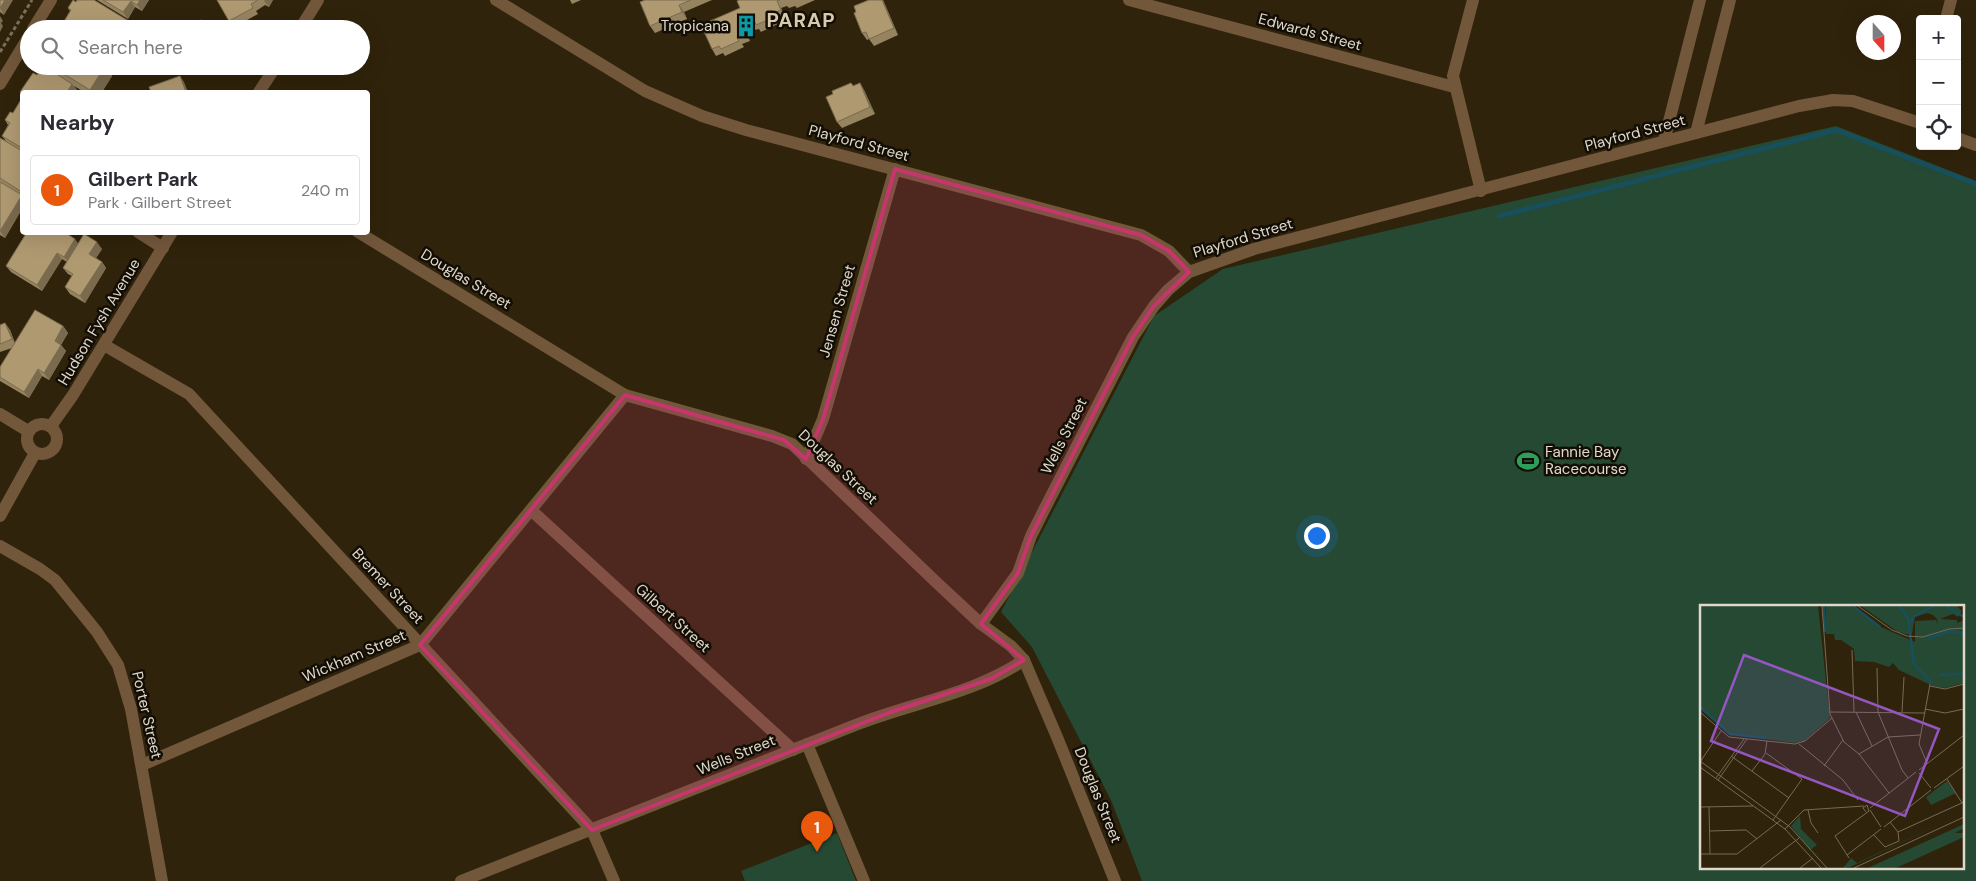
<!DOCTYPE html>
<meta charset="utf-8">
<style>
:root{--surface:#fff;--page:#f2f2f3;--text:#2b2b33;--muted:#7c7c81;--line:#e1e1e2;--accent:#ea580c}
body{margin:0;font-family:"DM Sans",sans-serif;background:var(--page);color:var(--text)}
.controls{position:absolute;right:15px;top:15px;display:grid;overflow:hidden;border-radius:5px;box-shadow:0 5px 20px #0002}
.controls button{width:45px;height:45px;display:grid;place-items:center;padding:0;border:0;border-bottom:1px solid var(--line);background:var(--surface);color:var(--text);font:25px sans-serif}
.compass{position:absolute;left:1856px;top:15px;width:45px;height:45px;border-radius:50%;background:var(--surface);box-shadow:0 5px 20px #0002;rotate:159deg}
.you{position:absolute;left:1316px;top:535px;width:18px;height:18px;margin:-12px;border:4px solid #fff;border-radius:50%;background:#1a73e8;box-shadow:0 0 0 8px #1a73e833}
.badge{display:grid;place-items:center;width:32px;height:32px;border-radius:50%;background:var(--accent);color:#fff;font-size:16px;font-weight:700}
.pin{position:absolute;translate:-50% -41px;filter:drop-shadow(0 1px 2px #0008)}
.pin::after{content:'';position:absolute;top:26px;width:18px;height:15px;background:inherit;clip-path:polygon(0 0,100% 0,50% 100%)}
.list{margin:0;padding:0;list-style:none}
h2{display:flex;justify-content:space-between;align-items:center;height:65px;margin:0;padding:0 20px;font-size:21px}
h2 small{font-size:16px;font-weight:400;color:var(--muted)}
.list li{display:grid;grid-template-columns:32px 1fr auto;gap:15px;align-items:center;box-sizing:border-box;height:70px;margin:0 10px 10px;padding:0 10px;border:1px solid var(--line);border-radius:5px}
.list b{display:block;font-size:19px;white-space:nowrap}
.list p{margin:0;font-size:16px;white-space:nowrap;color:var(--muted)}
.list em{font-size:16px;font-style:normal;color:var(--muted)}
.icon{flex:none;width:28px;height:28px;fill:none;stroke:currentColor;stroke-width:2;stroke-linecap:round;stroke-linejoin:round}
.map{position:relative;flex:none;width:1976px;height:881px;overflow:hidden}
.search{position:absolute;background:var(--surface);box-shadow:0 5px 20px #0002;left:20px;top:20px;width:350px;height:55px;display:flex;align-items:center;gap:12px;box-sizing:border-box;padding:0 18px;border-radius:28px;color:var(--muted);font-size:19px}
.panel{position:absolute;background:var(--surface);box-shadow:0 5px 20px #0002;left:20px;top:90px;width:350px;height:145px;border-radius:5px}
.map>svg:first-child{display:block}
.green{fill:#254932;fill-rule:evenodd}
.lines{fill:none;stroke-linecap:round;stroke-linejoin:round}
.stream{stroke:#184f5d;stroke-width:5}
.path{stroke:#7a6f5b;stroke-width:3;stroke-dasharray:4 2.5;stroke-linecap:butt}
.minor{stroke:#72573b;stroke-width:12}
.wall{fill:#968461}
.shaded-wall{fill:#7a6b4f}
.building{fill:#af9971;stroke:#7a6b4f}
.marked{fill:#c6356c;fill-opacity:0.2;stroke:#c6356c;stroke-width:4;stroke-linejoin:round}
.labels{text-anchor:middle;stroke-width:5;stroke-linejoin:round;paint-order:stroke}
.poi-label{font-size:15px;fill:#e0d8ca;stroke:#130e05;text-anchor:end}
.street-label{font-size:15px;fill:#e0d8ca;stroke:#130e05}
.district-label{font-size:20px;font-weight:bold;letter-spacing:1px;fill:#d9c9ad;stroke:#130e05}
.inset-river{fill:none;stroke:#184f5d;stroke-width:2.5}
.inset-road{fill:none;stroke:#766b57;stroke-width:1}
.view{fill:#9457c2;fill-opacity:0.15;stroke:#9457c2;stroke-width:2.5}
.inset-edge{fill:none;stroke:#e0d8ca;stroke-width:2.5}
</style>
<div class="map">
<svg width="1976" height="881" viewBox="0 0 1976 881">
<rect width="100%" height="100%" fill="#30230b"/>
<!-- green -->
<g class="green">
<path d="M1836,126L1976,181V881H1142L1111,800L1032,647L1001,612L1154,316L1223,269ZM1701,606H1962V867H1701Z"/>
<polygon points="837,833 856,881 745,881 741,871"/>
</g>
<g class="lines">
<!-- stream -->
<polyline class="stream" points="1499,216 1836,130 1976,184"/>
<!-- path -->
<polyline class="path" points="0,52 32,0"/>
<!-- minor -->
<g class="minor">
<polyline points="496,0 645,91 702,116 746,130 1141,235 1169,251 1189,272"/>
<polyline points="1129,0 1454,87"/>
<polyline points="1473,0 1453,76 1481,191"/>
<polyline points="1946,19 1951,0"/>
<polyline points="33,29 51,0"/>
<polyline points="300,29 318,0"/>
<polyline points="0,84 29,36"/>
<polyline points="259,92 276,66"/>
<polyline points="1696,133 1730,0"/>
<polyline points="1957,138 1976,145"/>
<polyline points="1664,141 1700,0"/>
<polyline points="138,232 163,248"/>
<polyline points="358,232 625,395 772,436 792,444 936,582 981,624 1011,646 1024,660 1057,737 1115,881"/>
<polyline points="104,345 189,394 592,830 614,881"/>
<polyline points="0,414 28,431"/>
<circle cx="42" cy="439" r="15"/>
<polyline points="51,426 73,395 172,232"/>
<polyline points="806,459 823,419 895,169"/>
<polyline points="531,510 793,750"/>
<polyline points="0,516 35,453"/>
<polyline points="0,546 40,569 55,580 97,632 118,665 131,709 162,881"/>
<polyline points="981,624 1018,573 1031,536 1045,508 1133,337 1154,306 1168,290 1189,272 1254,249 1799,106 1833,100 1853,101 1920,123"/>
<polyline points="807,744 864,881"/>
<polyline points="142,765 420,645 625,395"/>
<path d="M461,881C594,829 726,775 858,724C914,702 974,694 1024,660"/>
</g>
</g>
<!-- wall -->
<g class="wall">
<polygon points="0,0 4,15 0,12"/>
<polygon points="97,0 149,0 142,11 135,7 128,19"/>
<polygon points="217,0 273,0 269,7 265,5 256,11 258,14 233,28"/>
<polygon points="570,0 581,0 572,4"/>
<polygon points="645,0 712,0 684,12 687,19 655,33 650,26"/>
<polygon points="739,0 815,0 797,8 795,6 789,8 787,6 781,8 785,17 778,20 780,23 761,32 759,29 746,32 750,41 742,44 744,47 725,56 723,53 716,56 712,49 740,8"/>
<polygon points="869,0 883,0 898,35 874,46 869,39 867,40 862,33 856,12"/>
<polygon points="76,2 132,23 136,29 68,29 63,23 70,11 68,8"/>
<polygon points="46,66 106,66 112,76 102,92 84,92 74,86 77,90 76,92 22,92 22,96 20,92 37,75 47,68"/>
<polygon points="196,66 228,66 212,73 209,70 201,74"/>
<polygon points="851,83 853,86 860,83 864,90 875,114 842,128 837,122 833,94"/>
<polygon points="22,98 22,209 5,238 0,235 0,138 6,141 2,136 8,125 5,120 13,113"/>
<polygon points="78,244 102,249 96,258 102,262 106,268 85,303 70,294 65,287 72,276 68,274 63,268 67,262 62,259 42,291 11,272 6,266"/>
<polygon points="5,323 10,330 15,343 63,326 68,333 61,345 66,351 49,380 42,376 29,398 0,381 0,367 12,348 0,352 0,325"/>
</g>
<!-- shaded-wall -->
<g class="shaded-wall">
<polygon points="5,0 13,0 4,15 0,8"/>
<polygon points="140,0 149,0 142,11 137,5"/>
<polygon points="265,0 273,0 269,7 264,1"/>
<polygon points="882,0 883,0 884,2 898,35 894,28"/>
<polygon points="131,1 135,7 128,19 123,12"/>
<polygon points="777,1 781,8 785,17 781,10"/>
<polygon points="679,5 684,12 687,19 682,12"/>
<polygon points="0,16 3,21 1,23 3,26 0,32"/>
<polygon points="132,23 136,29 128,29"/>
<polygon points="741,25 746,32 750,41 745,34"/>
<polygon points="105,66 112,76 102,92 91,92 90,90"/>
<polygon points="180,76 184,82 188,92 186,92"/>
<polygon points="860,83 864,90 875,114 870,107"/>
<polygon points="72,84 77,90 76,92 67,92"/>
<polygon points="22,195 22,209 5,238 0,231"/>
<polygon points="75,239 80,246 69,263 64,257"/>
<polygon points="97,242 102,249 94,261 89,254"/>
<polygon points="57,253 62,259 42,291 37,285"/>
<polygon points="102,262 106,268 85,303 80,296"/>
<polygon points="5,323 10,330 16,346 12,339"/>
<polygon points="63,326 68,333 59,347 55,341"/>
<polygon points="61,345 66,351 49,380 44,373"/>
<polygon points="38,369 42,376 29,398 24,392"/>
</g>
<!-- building -->
<g class="building">
<polygon points="0,0 5,0 0,8"/>
<polygon points="73,0 76,2 77,0 94,0 132,23 128,29 74,29 63,23 71,10 68,8"/>
<polygon points="103,0 140,0 137,5 131,1 123,12"/>
<polygon points="217,0 258,0 251,4 253,8 229,21"/>
<polygon points="645,0 691,0 679,5 682,12 650,26 640,2"/>
<polygon points="739,0 780,0 777,1 781,10 773,13 775,17 756,25 755,22 741,25 745,34 737,38 739,41 721,49 719,46 712,49 701,25 740,8 737,1"/>
<polygon points="869,0 882,0 894,28 869,39 866,32 862,33 854,13 856,12 854,6"/>
<polygon points="201,20 216,29 181,29"/>
<polygon points="43,66 44,66 72,84 67,92 22,92 22,94 20,92 33,73 37,75"/>
<polygon points="51,66 105,66 90,90"/>
<polygon points="180,76 186,92 151,92 149,87"/>
<polygon points="851,83 853,86 860,83 870,107 837,122 826,97 833,94 832,91"/>
<polygon points="22,98 22,148 2,136 10,123 5,120 10,112 13,113"/>
<polygon points="0,138 22,151 22,192 0,178"/>
<polygon points="0,182 22,195 0,231"/>
<polygon points="27,232 64,232 75,239 64,257 57,253 37,285 6,266"/>
<polygon points="84,234 97,242 89,254 102,262 80,296 65,287 73,274 63,268"/>
<polygon points="35,310 63,326 55,341 61,345 44,373 38,369 24,392 0,377 0,367"/>
<polygon points="5,323 12,339 0,344 0,325"/>
</g>
<!-- marked area -->
<path class="marked" d="M895,169L1141,235L1169,251L1189,272L1154,306L1133,337L1031,536L1018,573L981,624L1024,660L991,679L891,712L592,830L420,645L625,395L784,440L806,459L823,419Z"/>
<!-- icons -->
<defs>
<g id="building-bare" transform="scale(1.725)"><path d="M-4-6H4V6H1V3H-1V6H-4ZM-2.5-4.3h1.7v1.8h-1.7ZM.8-4.3h1.7v1.8H.8ZM-2.5-1h1.7V.8h-1.7ZM.8-1h1.7V.8H.8Z" fill="#0f9aa8" stroke="#130e05" stroke-width="2.5" paint-order="stroke"/></g>
<g id="stadium-bare" transform="scale(1.725)"><path d="M0-5a6.5 5 0 1 0 0 10a6.5 5 0 1 0 0-10ZM-3.5-1.8h7v3.6h-7Z" fill="#2e9e5b" stroke="#130e05" stroke-width="2.5" paint-order="stroke"/></g>
</defs>
<g fill-rule="evenodd">
<use href="#building-bare" x="746" y="26"/>
<use href="#stadium-bare" x="1528" y="461"/>
</g>
<g class="labels">
<!-- poi labels -->
<g class="poi-label">
<text x="729" y="31">Tropicana</text>
<text x="1545" y="457" text-anchor="start">Fannie Bay<tspan x="1545" dy="17">Racecourse</tspan></text>
</g>
<!-- street labels -->
<g class="street-label">
<text transform="translate(1310 32) rotate(15)" y="5">Edwards Street</text>
<text transform="translate(1635 133) rotate(-15)" y="5">Playford Street</text>
<text transform="translate(859 143) rotate(15)" y="5">Playford Street</text>
<text transform="translate(1243 238) rotate(-17)" y="5">Playford Street</text>
<text transform="translate(466 279) rotate(31)" y="5">Douglas Street</text>
<text transform="translate(837 311) rotate(-74)" y="5">Jensen Street</text>
<text transform="translate(99 322) rotate(-59)" y="5">Hudson Fysh Avenue</text>
<text transform="translate(1064 436) rotate(-63)" y="5">Wells Street</text>
<text transform="translate(838 467) rotate(43)" y="5">Douglas Street</text>
<text transform="translate(388 586) rotate(47)" y="5">Bremer Street</text>
<text transform="translate(673 618) rotate(42)" y="5">Gilbert Street</text>
<text transform="translate(354 656) rotate(-23)" y="5">Wickham Street</text>
<text transform="translate(147 715) rotate(77)" y="5">Porter Street</text>
<text transform="translate(736 755) rotate(-22)" y="5">Wells Street</text>
<text transform="translate(1098 795) rotate(68)" y="5">Douglas Street</text>
</g>
<!-- district labels -->
<g class="district-label">
<text x="801" y="27">PARAP</text>
</g>
</g>
<!-- overview -->
<g transform="translate(1700 605)">
<rect width="264" height="264" fill="#30230b"/>
<path d="M0,1H118L130,113L104,136L95,138L30,129L0,102ZM126,1H151L181,22L215,37V16L236,15L238,20L237,14L233,10L227,8L215,12L212,29H206L198,27L161,1H257L262,6L258,12L253,9L240,14L257,15V18L264,15V78L245,83L233,81L199,65L193,58L189,62L174,57L155,56L154,44L141,35H135L134,29H126ZM247,176L256,188L231,200L226,192ZM264,208L150,262L143,263L151,253L157,258ZM100,211L101,224L117,240L110,245L91,221ZM264,219V223L255,228H264V232L196,263H168Z" fill="#254932"/>
<path class="inset-river" d="M124,1L125,27M153,1L180,22M199,1L208,13L214,59L232,78M246,1L264,12M211,18L213,12L234,1M227,34L250,26L264,29M239,70L264,69M0,102L30,129L66,133"/>
<path class="inset-road" d="M122,1L130,109L144,137L159,149L189,188M158,1L192,25L207,31L223,32L249,24L264,23M152,45L154,107M177,63L178,107L202,165L208,173M230,81L245,84L264,79M225,104L245,108L264,104M0,107L29,132L95,139L105,136L132,113M130,107L225,108M156,107L172,141M202,107L204,72M99,139L143,175L158,195M66,148L102,174L73,215M159,149L188,132L220,130M31,151L89,193M0,156L90,222L127,263M0,157L21,126M227,158L219,139L230,79M124,161L143,135M0,162L85,224L121,263M219,165L264,130M52,166L65,149L67,136M219,168L231,183M16,173L44,134M247,174L262,198M18,175L47,134M234,183L264,161M0,202L53,201M9,202L10,249M170,203L216,167M108,205L111,218L118,228M170,205L181,222M184,222L231,185M85,224L104,205L164,201M9,226L46,225L57,234M198,227L264,197M174,230L185,242L199,236L198,227L190,217M0,249H37L81,215M147,250L181,224M149,253L135,231L169,206L167,200L163,203L166,207M60,263L99,233M100,263L113,253M154,263L264,212"/>
<path class="view" d="M44,50L239,124L205,211L11,136Z"/>
<rect width="264" height="264" class="inset-edge"/>
</g>
</svg>
<div class="controls">
<button>+</button>
<button>−</button>
<button><svg class="icon" aria-label="locate" viewBox="0 0 24 24"><circle cx="12" cy="12" r="6"/><path d="M12 2v4M12 18v4M2 12h4M18 12h4"/></svg></button>
</div>
<svg class="compass" viewBox="-18 -18 36 36"><path d="M0-13l5 13h-10z" fill="#e53935"/><path d="M0 13l5-13h-10z" fill="#7c7c81"/></svg>
<div class="you"></div>
<div class="pin badge" style="left:817px;top:852px">1</div>
<div class="search"><svg class="icon" aria-label="search" viewBox="0 0 24 24"><circle cx="10" cy="10" r="6"/><path d="M15 15l6 6"/></svg>Search here</div>
<section class="panel">
<h2>Nearby<small></small></h2>
<ul class="list">
<li><span class="badge">1</span><div><b>Gilbert Park</b><p>Park · Gilbert Street</p></div><em>240 m</em></li>
</ul>
</section>
</div>
